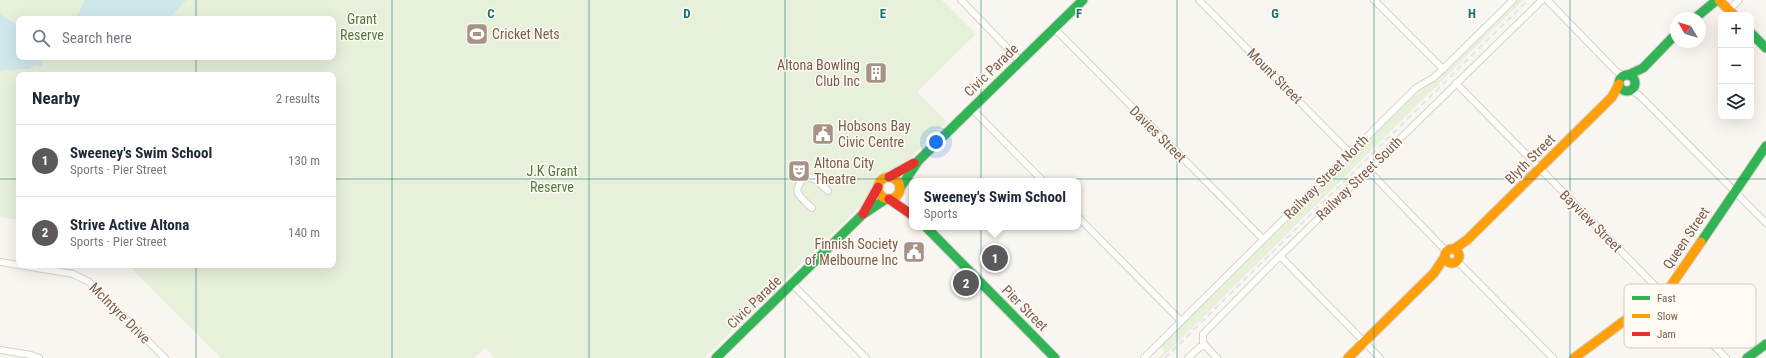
<!DOCTYPE html>
<meta charset="utf-8">
<style>
:root{--surface:#fff;--page:#f6f6f7;--text:#1f2937;--muted:#747a83;--line:#e0e1e3;--accent:#5c585b}
body{margin:0;font-family:"Roboto Condensed",sans-serif;background:var(--page);color:var(--text)}
.controls{position:absolute;right:12px;top:12px;display:grid;overflow:hidden;border-radius:8px;box-shadow:0 4px 16px #0002}
.controls button{width:36px;height:36px;display:grid;place-items:center;padding:0;border:0;border-bottom:1px solid var(--line);background:var(--surface);color:var(--text);font:20px sans-serif}
.compass{position:absolute;left:1670px;top:12px;width:36px;height:36px;border-radius:50%;background:var(--surface);box-shadow:0 4px 16px #0002;rotate:308deg}
.you{position:absolute;left:936px;top:142px;width:14px;height:14px;margin:-10px;border:3px solid #fff;border-radius:50%;background:#1a73e8;box-shadow:0 0 0 6px #1a73e833}
.badge{display:grid;place-items:center;width:26px;height:26px;border-radius:50%;background:var(--accent);color:#fff;font-size:13px;font-weight:700}
.pin{position:absolute;translate:-50% -50%;border:2px solid #fff;box-shadow:0 1px 4px #0006}
.popup{position:absolute;left:909px;top:178px;width:172px;height:52px;box-sizing:border-box;display:grid;place-content:center;border-radius:8px;background:var(--surface);filter:drop-shadow(0 1px 3px #0005);font-size:13px;white-space:nowrap;color:var(--muted)}
.popup b{font-size:15px;color:var(--text)}
.popup::after{content:'';position:absolute;left:50%;top:100%;margin-left:-8px;border:8px solid transparent;border-top-color:var(--surface)}
.list{margin:0;padding:0;list-style:none}
h2{display:flex;justify-content:space-between;align-items:center;height:52px;margin:0;padding:0 16px;font-size:17px}
h2 small{font-size:13px;font-weight:400;color:var(--muted)}
.list li{display:grid;grid-template-columns:26px 1fr auto;gap:12px;align-items:center;box-sizing:border-box;height:72px;padding:0 16px;border-top:1px solid var(--line)}
.list b{display:block;font-size:15px;white-space:nowrap}
.list p{margin:0;font-size:13px;white-space:nowrap;color:var(--muted)}
.list em{font-size:13px;font-style:normal;color:var(--muted)}
.icon{flex:none;width:22px;height:22px;fill:none;stroke:currentColor;stroke-width:2;stroke-linecap:round;stroke-linejoin:round}
.map{position:relative;flex:none;width:1766px;height:358px;overflow:hidden}
.search{position:absolute;background:var(--surface);box-shadow:0 4px 16px #0002;left:16px;top:16px;width:320px;height:44px;display:flex;align-items:center;gap:10px;box-sizing:border-box;padding:0 14px;border-radius:8px;color:var(--muted);font-size:15px}
.panel{position:absolute;background:var(--surface);box-shadow:0 4px 16px #0002;left:16px;top:72px;width:320px;height:196px;border-radius:8px}
.map>svg:first-child{display:block}
.green{fill:#e7f0db}
.water{fill:#d0e8ea}
.lines{fill:none;stroke-linecap:round;stroke-linejoin:round}
.street-casing{stroke:#d7d1cb;stroke-width:8}
.fast-casing{stroke:#d9d2cb;stroke-width:11}
.slow-casing{stroke:#d9d2cb;stroke-width:11}
.jam-casing{stroke:#d9d2cb;stroke-width:11}
.street{stroke:#fefefd;stroke-width:6}
.fast{stroke:#30b455;stroke-width:9}
.slow{stroke:#ff9f0a;stroke-width:9}
.jam{stroke:#e5322d;stroke-width:9}
.rail{stroke:#e6e3e7;stroke-width:2;stroke-dasharray:6 4;stroke-linecap:butt}
.grid{fill:none;stroke:#0f766e;stroke-width:1;stroke-opacity:0.55}
.labels{text-anchor:middle;stroke-width:3;stroke-linejoin:round;paint-order:stroke}
.park-label{font-size:14px;fill:#537a41;stroke:#fffaf3}
.poi-label{font-size:14px;fill:#7a5c4d;stroke:#fffaf3;text-anchor:start}
.street-label{font-size:14px;fill:#7a5c4d;stroke:#fffaf3}
.key{fill:#fffaf3;stroke:#d7cbc1;stroke-width:1}
.key-label{font-size:11px;fill:#7a5c4d}
.grid-label{font-size:13px;text-anchor:middle;font-weight:bold;fill:#0f766e;stroke:#fffaf3;stroke-width:3;stroke-linejoin:round;paint-order:stroke}
</style>
<div class="map">
<svg width="1766" height="358" viewBox="0 0 1766 358">
<rect width="100%" height="100%" fill="#f9f5f0"/>
<!-- green -->
<g class="green">
<polygon points="0,0 942,0 976,34 917,92 947,122 900,168 884,172 876,180 868,199 704,358 495,358 485,348 474,358 221,358 128,265 333,265 333,75 19,75 19,220 0,217 0,71 30,69 44,63 44,57 333,57 333,19 19,19 19,26 0,14"/>
<polygon points="1518,0 1523,0 1162,358 1158,358 1165,351 1160,346 1228,281 1262,245 1411,98 1440,77"/>
</g>
<!-- water -->
<g class="water">
<polygon points="85,0 186,0 168,19 75,19"/>
<polygon points="0,14 19,26 19,57 44,57 42,66 35,66 30,69 0,71"/>
</g>
<g class="lines">
<!-- street casing -->
<g class="street-casing">
<g id="street">
<polyline points="961,0 1020,61"/>
<polyline points="1199,0 1350,153"/>
<polyline points="1374,0 1443,69"/>
<polyline points="1547,0 1616,71 1624,76"/>
<polyline points="1729,10 1739,0"/>
<polyline points="1054,28 1263,239"/>
<polyline points="1456,83 1726,358"/>
<polyline points="1630,90 1639,95 1766,223"/>
<polyline points="972,109 1043,181"/>
<polyline points="1368,170 1446,251"/>
<path d="M812,208C798,195 791,192 805,177L815,179L828,191"/>
<polyline points="1078,217 1181,321"/>
<polyline points="1280,256 1380,358"/>
<polyline points="1457,261 1553,358"/>
<polyline points="0,262 73,274 89,282 165,358"/>
<polyline points="792,284 866,358"/>
<polyline points="0,350 31,355 39,358"/>
<polyline points="1144,358 1416,88 1433,78 1443,69 1513,0"/>
<polyline points="1188,358 1200,347 1205,346"/>
<polyline points="1217,358 1203,343 1203,334 1280,256 1542,0"/>
</g>
</g>
<!-- fast casing -->
<g class="fast-casing">
<g id="fast">
<polyline points="1695,18 1717,0"/>
<polyline points="1751,33 1766,48"/>
<polyline points="1628,75 1643,68 1676,34"/>
<circle cx="1627" cy="83" r="8"/>
<polyline points="900,188 919,160 1083,0"/>
<polyline points="926,227 1055,358"/>
<polyline points="1701,242 1766,146"/>
<polyline points="716,358 862,215 886,199"/>
<polyline points="1747,358 1766,344"/>
</g>
</g>
<!-- slow casing -->
<g class="slow-casing">
<g id="slow">
<polyline points="1719,0 1734,15"/>
<circle cx="889" cy="188" r="11"/>
<circle cx="1452" cy="256" r="7"/>
<polyline points="1454,249 1467,240 1612,97 1619,84"/>
<polyline points="1348,358 1434,273 1444,258"/>
<polyline points="1574,358 1670,287 1701,242"/>
</g>
</g>
<!-- jam casing -->
<g class="jam-casing">
<g id="jam">
<polyline points="889,177 914,163"/>
<polyline points="889,199 912,215"/>
<polyline points="863,214 878,187"/>
</g>
</g>
<!-- street -->
<use href="#street" class="street"/>
<!-- fast -->
<use href="#fast" class="fast"/>
<!-- slow -->
<use href="#slow" class="slow"/>
<!-- jam -->
<use href="#jam" class="jam"/>
<!-- rail -->
<polyline class="rail" points="1165,358 1528,0"/>
</g>
<!-- grid -->
<path class="grid" d="M196,0V19M392,0V358M589,0V358M785,0V358M981,0V358M1177,0V358M1374,0V358M1570,0V358M196,57V75M0,179H19M333,179H1766M196,265V358"/>
<!-- icons -->
<defs>
<g id="stadium-square" transform="scale(1.15)"><rect x="-9" y="-9" width="18" height="18" rx="4" fill="#a69286" stroke="#fffaf3"/><path d="M0-5a6.5 5 0 1 0 0 10a6.5 5 0 1 0 0-10ZM-3.5-1.8h7v3.6h-7Z" fill="#fff"/></g>
<g id="building-square" transform="scale(1.15)"><rect x="-9" y="-9" width="18" height="18" rx="4" fill="#a69286" stroke="#fffaf3"/><path d="M-4-6H4V6H1V3H-1V6H-4ZM-2.5-4.3h1.7v1.8h-1.7ZM.8-4.3h1.7v1.8H.8ZM-2.5-1h1.7V.8h-1.7ZM.8-1h1.7V.8H.8Z" fill="#fff"/></g>
<g id="civic-square" transform="scale(1.15)"><rect x="-9" y="-9" width="18" height="18" rx="4" fill="#a69286" stroke="#fffaf3"/><path d="M-.6-6.5H3V-4.5H.6V-3L4-1V1h2V6H-6V1h2V-1L-.6-3ZM-1.2 2.5V6h2.4V2.5Z" fill="#fff"/></g>
<g id="theatre-square" transform="scale(1.15)"><rect x="-9" y="-9" width="18" height="18" rx="4" fill="#a69286" stroke="#fffaf3"/><path d="M-5-5.5Q0-4 5-5.5V0Q5 5 0 6Q-5 5-5 0ZM-3.3-2.5H-1v1.5H-3.3ZM1-2.5H3.3v1.5H1ZM-2.8 1Q0 5.5 2.8 1Z" fill="#fff"/></g>
</defs>
<g fill-rule="evenodd">
<use href="#stadium-square" x="477" y="34"/>
<use href="#building-square" x="876" y="73"/>
<use href="#civic-square" x="823" y="134"/>
<use href="#theatre-square" x="799" y="171"/>
<use href="#civic-square" x="914" y="252"/>
</g>
<g class="labels">
<!-- park labels -->
<g class="park-label">
<text x="362" y="24">Grant<tspan x="362" dy="16">Reserve</tspan></text>
<text x="552" y="176">J.K Grant<tspan x="552" dy="16">Reserve</tspan></text>
</g>
<!-- poi labels -->
<g class="poi-label">
<text x="492" y="39">Cricket Nets</text>
<text x="860" y="70" text-anchor="end">Altona Bowling<tspan x="860" dy="16">Club Inc</tspan></text>
<text x="838" y="131">Hobsons Bay<tspan x="838" dy="16">Civic Centre</tspan></text>
<text x="814" y="168">Altona City<tspan x="814" dy="16">Theatre</tspan></text>
<text x="898" y="249" text-anchor="end">Finnish Society<tspan x="898" dy="16">of Melbourne Inc</tspan></text>
</g>
<!-- street labels -->
<g class="street-label">
<text transform="translate(991 70) rotate(-44)" y="5">Civic Parade</text>
<text transform="translate(1275 76) rotate(45)" y="5">Mount Street</text>
<text transform="translate(1158 134) rotate(45)" y="5">Davies Street</text>
<text transform="translate(1530 159) rotate(-45)" y="5">Blyth Street</text>
<text transform="translate(1326 177) rotate(-45)" y="5">Railway Street North</text>
<text transform="translate(1359 178) rotate(-44)" y="5">Railway Street South</text>
<text transform="translate(1591 221) rotate(45)" y="5">Bayview Street</text>
<text transform="translate(1686 238) rotate(-56)" y="5">Queen Street</text>
<text transform="translate(754 302) rotate(-44)" y="5">Civic Parade</text>
<text transform="translate(1025 308) rotate(45)" y="5">Pier Street</text>
<text transform="translate(120 313) rotate(45)" y="5">McIntyre Drive</text>
</g>
</g>
<!-- legend -->
<rect x="1624" y="284" width="132" height="64" rx="6" class="key"/>
<rect x="1632" y="296" width="18" height="4" fill="#30b455"/>
<rect x="1632" y="314" width="18" height="4" fill="#ff9f0a"/>
<rect x="1632" y="332" width="18" height="4" fill="#e5322d"/>
<g class="key-label">
<text x="1657" y="302">Fast</text>
<text x="1657" y="320">Slow</text>
<text x="1657" y="338">Jam</text>
</g>
<g class="grid-label">
<text x="491" y="18">C</text>
<text x="687" y="18">D</text>
<text x="883" y="18">E</text>
<text x="1079" y="18">F</text>
<text x="1275" y="18">G</text>
<text x="1472" y="18">H</text>
</g>
</svg>
<div class="controls">
<button>+</button>
<button>−</button>
<button><svg class="icon" aria-label="layers" viewBox="0 0 24 24"><path d="M12 4l9 5-9 5-9-5zM3 14l9 5 9-5"/></svg></button>
</div>
<svg class="compass" viewBox="-18 -18 36 36"><path d="M0-13l5 13h-10z" fill="#e53935"/><path d="M0 13l5-13h-10z" fill="#747a83"/></svg>
<div class="you"></div>
<div class="pin badge" style="left:995px;top:258px">1</div>
<div class="popup"><b>Sweeney's Swim School</b>Sports</div>
<div class="pin badge" style="left:966px;top:283px">2</div>
<div class="search"><svg class="icon" aria-label="search" viewBox="0 0 24 24"><circle cx="10" cy="10" r="6"/><path d="M15 15l6 6"/></svg>Search here</div>
<section class="panel">
<h2>Nearby<small>2 results</small></h2>
<ul class="list">
<li><span class="badge">1</span><div><b>Sweeney's Swim School</b><p>Sports · Pier Street</p></div><em>130 m</em></li>
<li><span class="badge">2</span><div><b>Strive Active Altona</b><p>Sports · Pier Street</p></div><em>140 m</em></li>
</ul>
</section>
</div>
